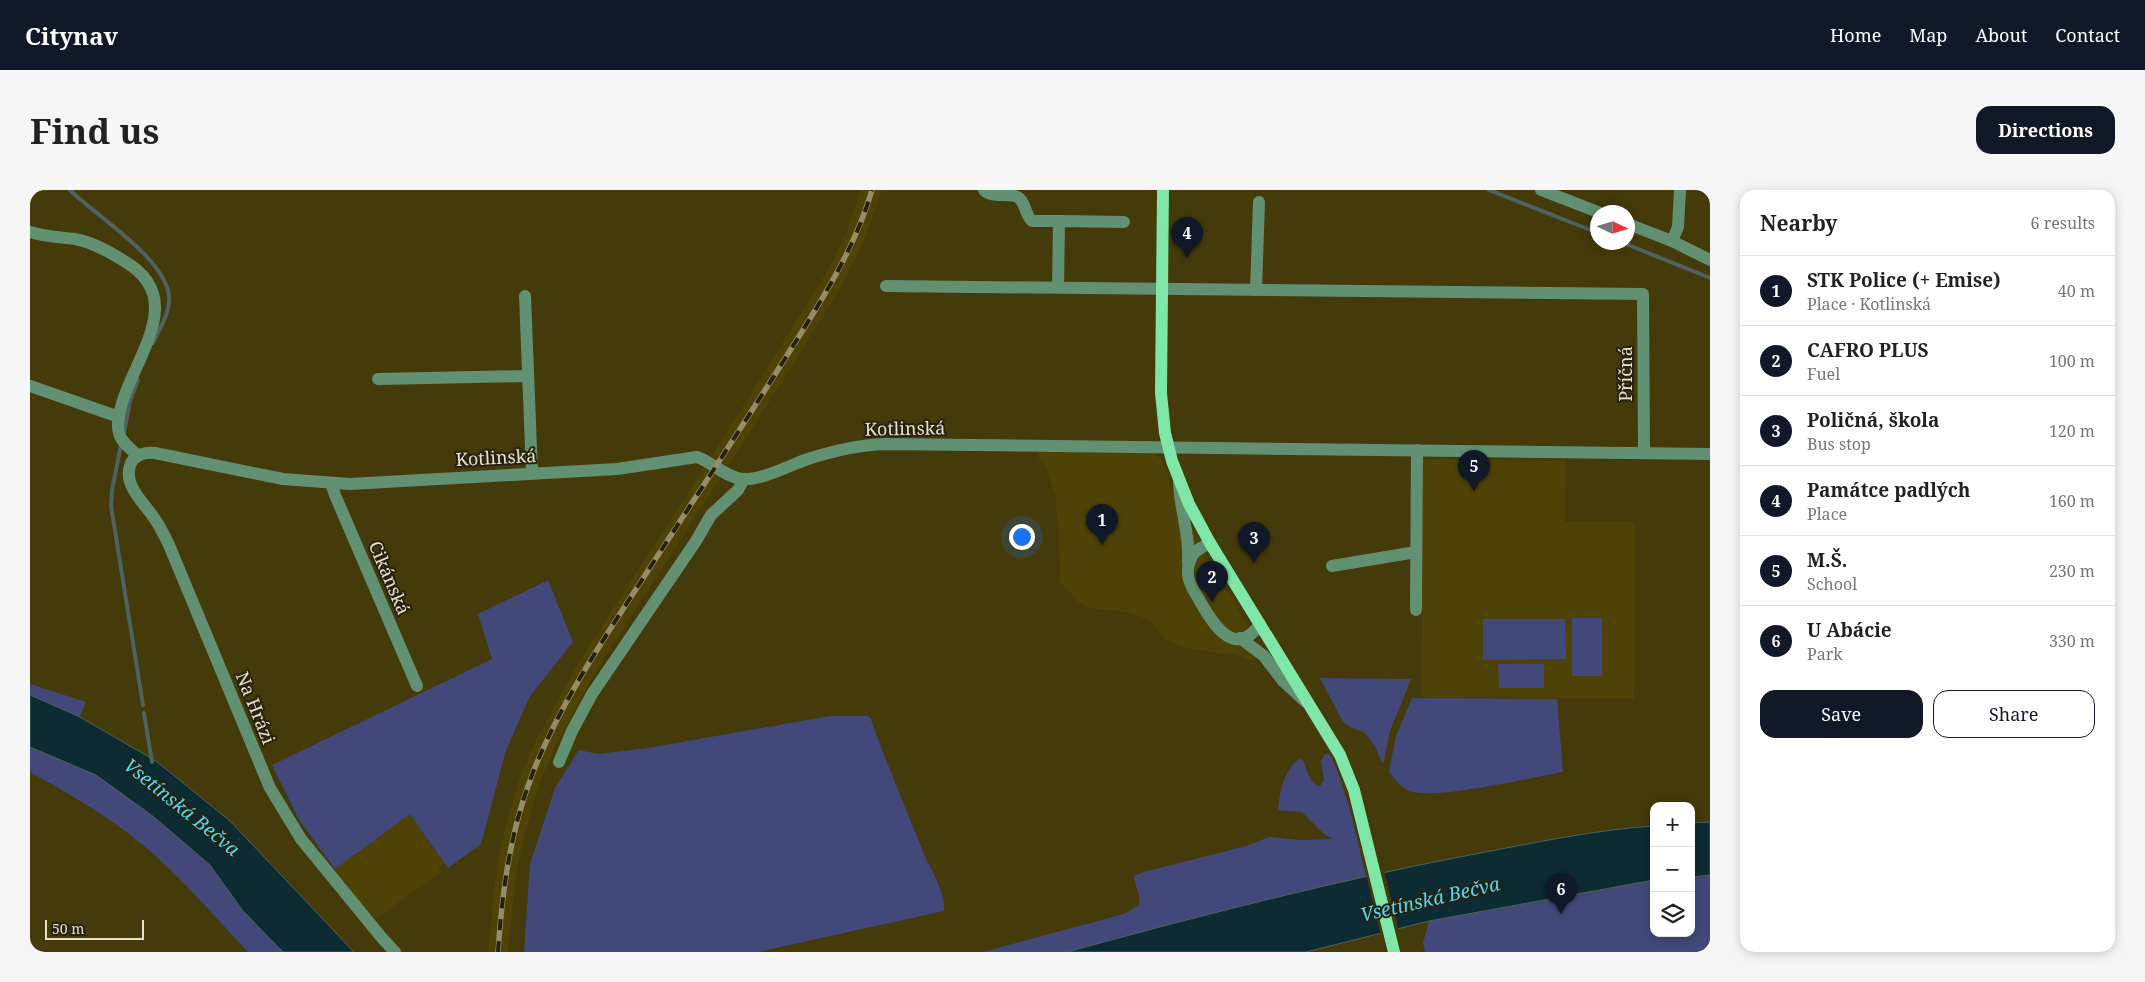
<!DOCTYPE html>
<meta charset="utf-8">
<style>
:root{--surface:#fff;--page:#f6f6f6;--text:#222;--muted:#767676;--line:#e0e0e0;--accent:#111827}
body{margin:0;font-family:"Noto Serif",serif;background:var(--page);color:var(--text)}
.controls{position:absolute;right:15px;bottom:15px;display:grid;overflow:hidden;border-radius:10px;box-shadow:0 2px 12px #0003}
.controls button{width:45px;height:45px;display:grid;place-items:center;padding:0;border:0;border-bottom:1px solid var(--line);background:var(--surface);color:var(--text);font:25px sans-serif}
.compass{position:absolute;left:1560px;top:15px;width:45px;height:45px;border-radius:50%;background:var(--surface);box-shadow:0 2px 12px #0003;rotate:94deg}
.scale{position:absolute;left:15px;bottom:12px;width:99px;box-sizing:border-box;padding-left:5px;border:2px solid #e7e1c9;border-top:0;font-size:14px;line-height:18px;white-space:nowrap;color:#e7e1c9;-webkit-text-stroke:4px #26220f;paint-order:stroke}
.you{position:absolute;left:991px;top:346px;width:18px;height:18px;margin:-12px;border:4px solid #fff;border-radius:50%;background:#1a73e8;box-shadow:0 0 0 8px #1a73e833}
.badge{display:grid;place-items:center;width:32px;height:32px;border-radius:50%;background:var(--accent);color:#fff;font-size:16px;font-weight:700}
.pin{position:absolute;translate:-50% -41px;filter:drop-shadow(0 1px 2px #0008)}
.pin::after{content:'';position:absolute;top:26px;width:18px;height:15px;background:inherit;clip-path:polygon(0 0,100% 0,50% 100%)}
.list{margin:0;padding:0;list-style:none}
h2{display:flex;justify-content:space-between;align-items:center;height:65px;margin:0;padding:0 20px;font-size:21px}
h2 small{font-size:16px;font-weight:400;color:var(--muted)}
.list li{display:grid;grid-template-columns:32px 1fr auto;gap:15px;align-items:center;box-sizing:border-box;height:70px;padding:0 20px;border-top:1px solid var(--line)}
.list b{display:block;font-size:19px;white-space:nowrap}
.list p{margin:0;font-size:16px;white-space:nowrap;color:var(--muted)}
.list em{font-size:16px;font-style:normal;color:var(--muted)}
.actions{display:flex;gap:10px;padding:15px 20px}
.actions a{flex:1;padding:11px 0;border:1px solid var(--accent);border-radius:15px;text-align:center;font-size:18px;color:var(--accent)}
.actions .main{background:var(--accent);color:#fff}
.icon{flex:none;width:28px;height:28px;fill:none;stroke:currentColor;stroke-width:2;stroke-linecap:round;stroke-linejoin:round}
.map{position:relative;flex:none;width:1680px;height:762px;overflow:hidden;border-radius:15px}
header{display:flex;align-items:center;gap:30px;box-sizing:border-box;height:70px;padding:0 25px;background:var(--accent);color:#fff}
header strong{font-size:24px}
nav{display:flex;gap:28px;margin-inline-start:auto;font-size:18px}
.intro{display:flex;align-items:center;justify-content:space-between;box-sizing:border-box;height:120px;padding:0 30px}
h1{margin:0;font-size:35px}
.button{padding:12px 22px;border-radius:15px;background:var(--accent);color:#fff;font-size:18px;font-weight:700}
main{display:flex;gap:30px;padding:0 30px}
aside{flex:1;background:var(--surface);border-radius:15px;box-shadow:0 2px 12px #0003}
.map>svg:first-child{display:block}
.built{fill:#4f4206}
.green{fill:#42497a}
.water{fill:#0c2b32;stroke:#4e625f}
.pier{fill:#453a0a}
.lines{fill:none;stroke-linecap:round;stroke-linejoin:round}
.stream{stroke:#4e625f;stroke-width:4}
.minor{stroke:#619172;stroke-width:12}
.major{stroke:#7ee6a7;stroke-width:12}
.rail-casing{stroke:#958c68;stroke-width:5.5}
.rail{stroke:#26220f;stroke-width:4;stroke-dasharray:11;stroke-linecap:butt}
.labels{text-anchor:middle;stroke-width:4;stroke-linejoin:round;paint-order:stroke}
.street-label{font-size:18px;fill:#e7e1c9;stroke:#26220f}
.water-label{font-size:19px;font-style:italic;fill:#4dd9f9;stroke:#26220f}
</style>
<header>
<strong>Citynav</strong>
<nav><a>Home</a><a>Map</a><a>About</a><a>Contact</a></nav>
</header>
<div class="intro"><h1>Find us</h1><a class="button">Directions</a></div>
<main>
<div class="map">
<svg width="1680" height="762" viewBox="0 0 1680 762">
<rect width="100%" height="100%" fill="#453a0a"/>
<!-- built -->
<g class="built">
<polygon points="831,0 852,0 835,48 816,88 761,178 564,484 524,559 508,597 495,644 486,684 478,762 458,762 466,681 475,639 489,590 506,550 548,473 683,264 799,78 817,41"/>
<polygon points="1008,262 1124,263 1134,272 1141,296 1178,367 1218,436 1228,467 1223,471 1205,465 1162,459 1144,454 1135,449 1122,432 1117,429 1097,422 1059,418 1048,412 1030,391 1029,346 1025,305 1016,279 1009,269"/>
<polygon points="1393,269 1536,271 1535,332 1605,332 1604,509 1392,507"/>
<polygon points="380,623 414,673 408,678 411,682 346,729 332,715 305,679"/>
</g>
<!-- green -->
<g class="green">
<polygon points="518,390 543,452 500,506 476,560 451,654 418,678 380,624 305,679 269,630 242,575 462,469 448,424"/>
<rect x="1542" y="428" width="30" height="58"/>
<polygon points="1453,429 1535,429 1536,469 1453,470"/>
<polygon points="1468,474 1514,474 1514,498 1469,498"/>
<polygon points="1290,488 1381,489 1360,541 1353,575 1345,556 1334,542 1320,537 1313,532"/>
<polygon points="0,494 56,512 50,527 0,505"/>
<path d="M1382,508L1527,509L1533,582C1503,587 1400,612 1377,600C1369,596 1364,588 1359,581L1366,546Z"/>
<path d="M800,526H837L840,527C856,573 876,618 894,664C900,678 917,706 914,721L728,762H494L500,674L525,598L549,560L568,564L618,558Z"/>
<path d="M0,557L66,585L124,627L180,675L213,721L253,762H218C184,726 151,687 113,655C78,626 39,604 0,582Z"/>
<path d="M1295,564H1300C1318,603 1326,645 1336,686L1041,762H953L1094,724L1109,715C1111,704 1105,697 1104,686L1114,682L1216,656L1239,647L1271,650L1303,649L1294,644L1272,622L1248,620C1250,600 1253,582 1269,569L1273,570C1277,579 1279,594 1290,596L1294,590L1291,571Z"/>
<polygon points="1680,685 1680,762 1395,762 1393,753 1399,731 1624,690 1624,743 1661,743 1661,687"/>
</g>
<!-- water -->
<g class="water">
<polygon points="0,505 50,527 126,571 200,631 324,762 253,762 213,721 180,675 124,627 66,585 0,557"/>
<polygon points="1680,632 1680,685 1661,687 1661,633"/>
<path d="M1624,636V690L1399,731L1276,762H1037C1172,725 1308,690 1445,664C1504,653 1563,640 1624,636Z"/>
</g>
<!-- pier -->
<polygon class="pier" points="1354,680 1369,741 1351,746 1336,684"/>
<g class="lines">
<!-- stream -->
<g class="stream">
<path d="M40,0C66,26 135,68 139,106C141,122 129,139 123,153"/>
<polyline points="1459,0 1568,43"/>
<polyline points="1591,52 1680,88"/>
<polyline points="94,243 100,211 108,190"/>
<polyline points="91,255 82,300 81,316 113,515"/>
<polyline points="114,523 122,572"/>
</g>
<!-- minor -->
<g class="minor">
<path d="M954,0C961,8 975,3 985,6C996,9 994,24 1002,31H1029"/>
<polyline points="1511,0 1568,22"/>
<polyline points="1598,34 1642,51 1680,70"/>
<path d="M0,42C15,47 30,47 45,49C61,52 80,62 94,71C157,107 107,164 92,213C90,222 86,233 89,243C91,252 101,259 108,266"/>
<polyline points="1642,51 1648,37 1650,0"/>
<polyline points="856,96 1613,104 1614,263"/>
<polyline points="1028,97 1029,31 1094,32"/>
<polyline points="1226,100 1229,12"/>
<polyline points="495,106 502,283"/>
<polyline points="348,189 498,186"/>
<polyline points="0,196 89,227"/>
<polyline points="301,293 305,305 387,496"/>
<path d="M1149,293C1150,320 1160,344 1158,372"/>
<path d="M1180,353C1173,357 1166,359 1162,366C1159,372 1157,378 1158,385C1159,395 1166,404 1171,413C1184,436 1206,469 1230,434"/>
<polyline points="1302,376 1386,362"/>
<polyline points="1386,420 1387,260"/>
<polyline points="1210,448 1234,466 1253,491 1276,512"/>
<polyline points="529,572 542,541 562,504 666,351 681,325 708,300 714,289"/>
<path d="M365,762L352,748L271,649L240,598L139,355C135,347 131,338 126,331C116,314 91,295 101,273C106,264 116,262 125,263L253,289L320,294L587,279L667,267C682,272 695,287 712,289C731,291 760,275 778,269C803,261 828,255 854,254L1680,264"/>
</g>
<!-- major -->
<polyline class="major" points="1133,0 1131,203 1135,243 1142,271 1159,314 1180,353 1310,565 1324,600 1364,762"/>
<!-- rail casing -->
<g class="rail-casing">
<path id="rail" d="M468,762C472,702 480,642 502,585C531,510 578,443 621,376C676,291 732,207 784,122C808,83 829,44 842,0"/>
</g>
<!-- rail -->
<use href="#rail" class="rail"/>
</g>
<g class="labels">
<!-- street labels -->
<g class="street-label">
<text transform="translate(1596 184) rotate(-90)" y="6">Příčná</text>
<text transform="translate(875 239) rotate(-1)" y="6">Kotlinská</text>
<text transform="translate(466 268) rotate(-3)" y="6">Kotlinská</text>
<text transform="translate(359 388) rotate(67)" y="6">Cikánská</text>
<text transform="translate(225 518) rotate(68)" y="6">Na Hrázi</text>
</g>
<!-- water labels -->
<g class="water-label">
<text transform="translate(152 617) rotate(39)" y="7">Vsetínská Bečva</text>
<text transform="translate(1400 709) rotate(-13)" y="7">Vsetínská Bečva</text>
</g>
</g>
</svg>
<div class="controls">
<button>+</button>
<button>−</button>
<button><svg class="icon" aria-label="layers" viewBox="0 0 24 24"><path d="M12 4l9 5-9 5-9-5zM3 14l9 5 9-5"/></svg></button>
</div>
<svg class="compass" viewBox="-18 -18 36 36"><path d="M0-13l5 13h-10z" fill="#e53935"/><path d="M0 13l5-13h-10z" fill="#767676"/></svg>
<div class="scale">50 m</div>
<div class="you"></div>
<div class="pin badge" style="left:1072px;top:355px">1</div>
<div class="pin badge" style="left:1182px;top:412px">2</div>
<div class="pin badge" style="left:1224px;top:373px">3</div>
<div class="pin badge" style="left:1157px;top:68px">4</div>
<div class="pin badge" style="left:1444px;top:301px">5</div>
<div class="pin badge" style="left:1531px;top:724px">6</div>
</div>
<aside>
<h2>Nearby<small>6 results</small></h2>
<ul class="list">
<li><span class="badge">1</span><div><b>STK Police (+ Emise)</b><p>Place · Kotlinská</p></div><em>40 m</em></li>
<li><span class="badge">2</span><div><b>CAFRO PLUS</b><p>Fuel</p></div><em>100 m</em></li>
<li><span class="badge">3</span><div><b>Poličná, škola</b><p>Bus stop</p></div><em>120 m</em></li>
<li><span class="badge">4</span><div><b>Památce padlých</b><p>Place</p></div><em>160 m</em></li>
<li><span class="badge">5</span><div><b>M.Š.</b><p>School</p></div><em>230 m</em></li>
<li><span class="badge">6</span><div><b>U Abácie</b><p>Park</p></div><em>330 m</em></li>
</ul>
<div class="actions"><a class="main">Save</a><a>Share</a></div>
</aside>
</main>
